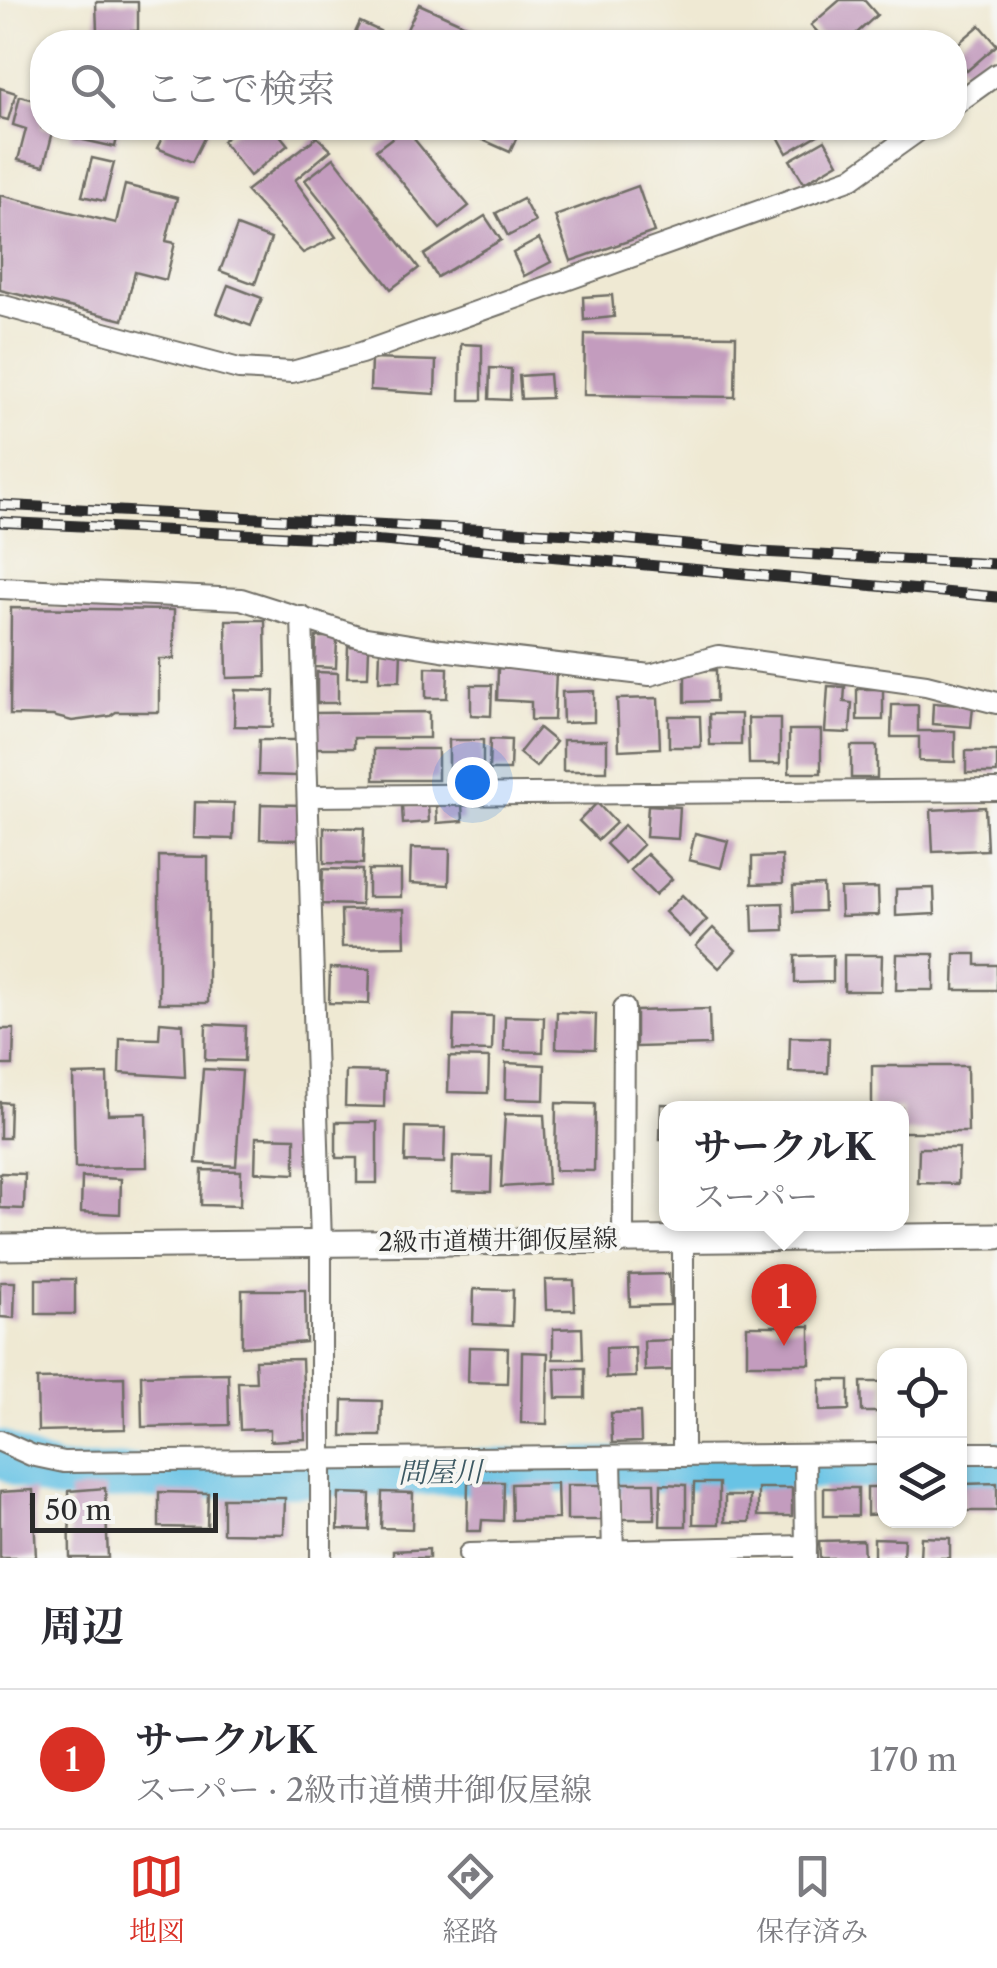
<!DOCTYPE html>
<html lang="ja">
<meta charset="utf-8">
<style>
:root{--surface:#fff;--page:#f2f2f3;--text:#2b2b33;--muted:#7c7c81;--line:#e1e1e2;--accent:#d93025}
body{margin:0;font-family:"Libre Caslon Text","Noto Serif JP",serif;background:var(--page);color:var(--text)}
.controls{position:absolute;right:30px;bottom:30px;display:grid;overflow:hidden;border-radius:20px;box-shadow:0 2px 8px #0004}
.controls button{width:90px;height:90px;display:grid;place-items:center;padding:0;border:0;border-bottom:2px solid var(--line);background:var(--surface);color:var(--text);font:50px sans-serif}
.scale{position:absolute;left:30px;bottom:25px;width:188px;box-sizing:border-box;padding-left:10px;border:5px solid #2b2b2b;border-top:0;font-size:28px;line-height:35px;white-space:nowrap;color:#2b2b2b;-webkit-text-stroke:8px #f6f6f2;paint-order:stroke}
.you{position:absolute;left:472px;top:782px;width:35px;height:35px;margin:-25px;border:8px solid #fff;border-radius:50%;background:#1a73e8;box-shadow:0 0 0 15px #1a73e833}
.badge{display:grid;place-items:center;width:65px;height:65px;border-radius:50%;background:var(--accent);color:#fff;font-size:32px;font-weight:700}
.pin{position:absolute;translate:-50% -82px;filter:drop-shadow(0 2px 5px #0008)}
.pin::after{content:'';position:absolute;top:52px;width:35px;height:30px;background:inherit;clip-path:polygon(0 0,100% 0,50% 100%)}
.popup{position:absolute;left:659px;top:1101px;width:250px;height:130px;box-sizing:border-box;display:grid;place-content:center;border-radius:20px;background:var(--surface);filter:drop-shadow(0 2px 8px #0005);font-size:32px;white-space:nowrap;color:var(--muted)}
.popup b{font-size:38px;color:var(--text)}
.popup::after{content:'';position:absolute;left:50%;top:100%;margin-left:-20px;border:20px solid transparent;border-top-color:var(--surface)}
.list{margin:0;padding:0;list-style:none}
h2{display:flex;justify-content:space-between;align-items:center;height:130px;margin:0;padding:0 40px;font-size:42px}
h2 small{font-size:32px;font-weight:400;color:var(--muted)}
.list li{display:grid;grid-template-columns:65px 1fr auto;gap:30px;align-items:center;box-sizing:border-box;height:140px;padding:0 40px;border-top:2px solid var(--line)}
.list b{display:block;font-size:38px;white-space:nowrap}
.list p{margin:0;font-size:32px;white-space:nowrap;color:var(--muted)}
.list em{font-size:32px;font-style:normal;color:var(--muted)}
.icon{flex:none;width:55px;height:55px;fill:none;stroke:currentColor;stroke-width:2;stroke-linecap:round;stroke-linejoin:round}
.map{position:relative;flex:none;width:997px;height:1558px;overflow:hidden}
.search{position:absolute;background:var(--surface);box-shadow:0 2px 8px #0004;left:30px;right:30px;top:30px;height:110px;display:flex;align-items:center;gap:25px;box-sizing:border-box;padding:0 35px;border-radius:40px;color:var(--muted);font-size:38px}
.sheet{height:270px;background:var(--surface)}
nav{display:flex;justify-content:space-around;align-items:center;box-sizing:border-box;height:140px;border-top:2px solid var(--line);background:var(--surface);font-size:28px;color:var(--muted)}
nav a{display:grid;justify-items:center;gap:5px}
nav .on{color:var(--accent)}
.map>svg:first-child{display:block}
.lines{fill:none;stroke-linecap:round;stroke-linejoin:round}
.river{stroke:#67c3e5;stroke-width:45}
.building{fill:#c39cbe}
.minor-casing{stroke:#706e66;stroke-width:24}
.tertiary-casing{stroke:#706e66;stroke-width:29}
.minor{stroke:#fff;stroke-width:20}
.tertiary{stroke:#fff;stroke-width:25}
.rail-casing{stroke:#2b2b2b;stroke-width:11}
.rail{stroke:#f6f6f2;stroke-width:8;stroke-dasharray:22;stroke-linecap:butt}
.labels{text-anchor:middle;stroke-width:8;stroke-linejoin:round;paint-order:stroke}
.street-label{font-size:25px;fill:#2b2b2b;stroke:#f6f6f2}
.water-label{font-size:28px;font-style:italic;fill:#3d5963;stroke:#f6f6f2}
</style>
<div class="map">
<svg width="997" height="1558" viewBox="0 0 997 1558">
<rect width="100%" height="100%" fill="#f6f6f2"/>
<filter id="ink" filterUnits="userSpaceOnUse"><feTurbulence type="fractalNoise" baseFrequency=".01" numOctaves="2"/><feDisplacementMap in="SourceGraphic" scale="20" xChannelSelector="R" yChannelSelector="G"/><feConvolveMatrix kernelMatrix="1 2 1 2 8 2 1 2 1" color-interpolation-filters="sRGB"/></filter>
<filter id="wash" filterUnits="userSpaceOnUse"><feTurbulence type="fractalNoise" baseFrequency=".0048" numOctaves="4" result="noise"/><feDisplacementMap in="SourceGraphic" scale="40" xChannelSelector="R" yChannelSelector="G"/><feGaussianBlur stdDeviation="2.25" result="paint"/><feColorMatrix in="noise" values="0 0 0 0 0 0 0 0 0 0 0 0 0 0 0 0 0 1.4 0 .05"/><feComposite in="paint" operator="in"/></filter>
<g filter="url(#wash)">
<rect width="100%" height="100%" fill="#efe9d3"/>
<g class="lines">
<!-- river -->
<g class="river">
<polyline points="0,1453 21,1465 57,1478 884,1466"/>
<polyline points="960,1465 997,1464"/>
</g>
</g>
<g id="blocks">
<!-- building -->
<g class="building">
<polygon points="840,0 864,0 877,15 847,42 827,42 811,25"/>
<polygon points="96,2 138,2 138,31 97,31"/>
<polygon points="419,4 503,42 401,42"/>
<polygon points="360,22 380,31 377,37 390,42 351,42"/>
<polygon points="980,25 997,45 967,71 954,56 954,47"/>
<polygon points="0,88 16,93 8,120 0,118"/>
<polygon points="20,96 42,102 42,128 54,128 44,166 18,160 26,129 13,125"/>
<polygon points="72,128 119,128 115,147 70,137"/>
<polygon points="167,128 209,128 192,162 157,148"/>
<polygon points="239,128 274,128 288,145 250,176 222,141"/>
<polygon points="405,128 469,206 440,229 376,150"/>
<polygon points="456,128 521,128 510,152"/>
<polygon points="777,128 818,128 821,133 787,153 774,129"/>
<polygon points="317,137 331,150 295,180 336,237 303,253 246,191"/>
<polygon points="825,140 838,163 804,183 790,160"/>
<polygon points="92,158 114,163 104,201 82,196"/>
<polygon points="334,158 419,268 391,289 305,180"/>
<polygon points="125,185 177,198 166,241 175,243 166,280 135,272 123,320 0,290 0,195 116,223"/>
<polygon points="638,186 654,232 571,261 555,216"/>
<polygon points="523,199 535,222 508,236 496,213"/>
<polygon points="485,216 501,240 437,277 424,255"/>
<polygon points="237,226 271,239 255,284 220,271"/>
<polygon points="539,239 551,262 524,276 513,253"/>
<polygon points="228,285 262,298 251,326 217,313"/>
<polygon points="612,295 614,317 584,320 583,297"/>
<polygon points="585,334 736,336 735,397 584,395"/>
<polygon points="461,344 482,345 482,400 460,400"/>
<polygon points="371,359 436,361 435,394 370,390"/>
<polygon points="490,368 511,369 510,400 489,399"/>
<polygon points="549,374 551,398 521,399 519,376"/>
<polygon points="11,608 174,610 174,659 159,659 159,712 116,712 110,716 72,721 53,716 10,715"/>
<polygon points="226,620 265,620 266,677 227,678"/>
<polygon points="316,637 337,637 336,668 315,667"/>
<polygon points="348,646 369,647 368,677 347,677"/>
<polygon points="380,650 401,650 400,681 379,681"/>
<polygon points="426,667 448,668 447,698 426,698"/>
<polygon points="498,668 556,671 554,720 531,720 531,702 497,700"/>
<polygon points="716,670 716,701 685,702 685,671"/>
<polygon points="317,672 338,673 338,703 317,703"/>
<polygon points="471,685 492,685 491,716 471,715"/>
<polygon points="828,686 845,687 844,702 852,703 850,733 825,732"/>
<rect x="857" y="689" width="26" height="31"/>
<polygon points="235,690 274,691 273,727 234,726"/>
<polygon points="594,691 594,722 563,723 562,692"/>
<polygon points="658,698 660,748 619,750 617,699"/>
<polygon points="933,703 973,706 971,727 932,724"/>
<polygon points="892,705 918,705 918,731 955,731 955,762 919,761 919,737 891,737"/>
<polygon points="429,712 429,738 354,738 354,748 315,748 314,713"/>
<polygon points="709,714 741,714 741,745 710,745"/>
<polygon points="669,716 700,716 701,747 669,747"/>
<polygon points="748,718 780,718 780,764 749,764"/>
<polygon points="539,728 556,742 536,767 519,753"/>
<rect x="789" y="730" width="32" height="43"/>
<polygon points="490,739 511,740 510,770 489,770"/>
<polygon points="259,740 298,740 297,776 258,775"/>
<polygon points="449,740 483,740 483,770 449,771"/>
<rect x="563" y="740" width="44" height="31"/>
<rect x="851" y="746" width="26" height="32"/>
<rect x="374" y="749" width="64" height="31"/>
<rect x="966" y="751" width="31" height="22"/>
<polygon points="195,802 234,803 233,839 194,838"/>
<polygon points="597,803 616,823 598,840 579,821"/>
<polygon points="261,804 300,805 299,840 260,839"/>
<polygon points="462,804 463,821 437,823 436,805"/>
<polygon points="428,805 429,822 403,824 402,806"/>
<polygon points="648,805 680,807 678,839 646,837"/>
<polygon points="985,807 987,850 933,852 931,810"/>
<polygon points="624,825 643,845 625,863 606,844"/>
<polygon points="324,827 364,828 363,864 324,863"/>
<polygon points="695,833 728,841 721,868 689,860"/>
<polygon points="411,848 450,849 449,885 410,883"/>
<polygon points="647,854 672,879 655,895 630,870"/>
<polygon points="159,856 208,857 208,1003 159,1003"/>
<polygon points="782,856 783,883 752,884 752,857"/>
<polygon points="323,869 362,870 361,905 321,904"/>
<rect x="368" y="870" width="33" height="27"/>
<polygon points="823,885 824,911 794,912 793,886"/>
<polygon points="878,888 879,915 841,916 840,889"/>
<polygon points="934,888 935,914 896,916 896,889"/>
<polygon points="682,895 707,920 690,937 665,912"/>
<polygon points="783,903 784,930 753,931 752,904"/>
<polygon points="404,909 405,946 342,947 341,910"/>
<polygon points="713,928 736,950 719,968 696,946"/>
<polygon points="897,954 934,954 934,990 896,990"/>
<polygon points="955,954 976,954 976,965 997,965 997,990 954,990"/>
<polygon points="833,955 833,982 795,983 795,956"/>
<polygon points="844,955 882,955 881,991 844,991"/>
<polygon points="330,968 370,969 369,1004 329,1003"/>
<polygon points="709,1009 710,1045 636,1047 636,1011"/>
<polygon points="557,1012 596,1014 595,1049 556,1048"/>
<polygon points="454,1015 493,1016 492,1051 453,1050"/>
<polygon points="505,1016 544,1017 543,1052 504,1051"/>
<polygon points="160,1022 183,1024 185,1077 119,1073 120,1038 159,1039"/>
<polygon points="206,1024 245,1026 244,1061 205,1060"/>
<polygon points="0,1029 14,1029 13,1065 0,1065"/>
<polygon points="790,1037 829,1038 828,1073 789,1072"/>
<polygon points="449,1057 489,1058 488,1093 448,1092"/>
<polygon points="506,1063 545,1065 544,1100 505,1099"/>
<polygon points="872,1066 967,1066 968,1132 902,1132 902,1108 872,1108"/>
<polygon points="203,1069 242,1071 236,1166 196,1163"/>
<polygon points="346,1071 385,1072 384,1107 345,1106"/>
<polygon points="107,1074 108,1114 146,1113 147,1167 75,1168 73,1075"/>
<polygon points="0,1102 10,1103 9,1138 0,1138"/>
<polygon points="556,1103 595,1104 594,1171 555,1170"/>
<polygon points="661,1104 698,1105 698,1108 666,1108 666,1140 660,1140"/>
<polygon points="505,1114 544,1115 548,1184 501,1187"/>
<polygon points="336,1122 377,1122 377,1183 357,1183 357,1158 336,1158"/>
<polygon points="406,1127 445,1128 444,1163 405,1162"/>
<polygon points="256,1137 295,1138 295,1174 255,1172"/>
<polygon points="919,1148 959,1148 958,1184 918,1183"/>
<polygon points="453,1156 492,1157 491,1192 452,1191"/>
<polygon points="202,1170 241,1171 240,1206 201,1205"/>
<polygon points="0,1173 25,1174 24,1209 0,1208"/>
<polygon points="82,1177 121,1179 120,1214 81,1212"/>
<polygon points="669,1274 670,1305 630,1306 629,1275"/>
<rect x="36" y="1279" width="39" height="35"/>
<polygon points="545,1280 574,1280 575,1310 546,1310"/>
<polygon points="0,1282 15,1282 14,1318 0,1317"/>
<polygon points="474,1289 513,1290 512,1326 473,1324"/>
<polygon points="242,1290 305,1290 306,1342 242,1347"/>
<rect x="747" y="1326" width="63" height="38"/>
<polygon points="582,1328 583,1359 553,1359 553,1329"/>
<polygon points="674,1340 674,1370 645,1371 644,1341"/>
<polygon points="469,1347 508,1348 507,1383 468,1382"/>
<polygon points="635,1347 636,1377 606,1378 606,1348"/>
<polygon points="522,1352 548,1353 547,1424 521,1423"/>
<polygon points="302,1359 305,1439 270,1441 270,1429 240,1430 238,1382 256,1382 255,1360"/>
<polygon points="555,1368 585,1368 585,1398 556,1398"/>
<polygon points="228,1373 229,1425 142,1427 141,1375"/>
<polygon points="124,1377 125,1429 38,1431 37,1379"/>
<polygon points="820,1380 849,1380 849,1410 820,1411"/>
<polygon points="861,1382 884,1382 884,1412 862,1412"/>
<polygon points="343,1400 382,1401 381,1436 342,1436"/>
<polygon points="640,1412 641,1442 612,1443 611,1413"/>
<polygon points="468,1482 504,1482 503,1521 482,1520 481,1531 467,1531"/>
<polygon points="557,1483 558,1519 512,1520 511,1484"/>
<polygon points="620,1483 654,1483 655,1519 620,1519"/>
<polygon points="694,1483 719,1483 719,1524 693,1524"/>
<polygon points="997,1483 997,1511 963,1511 963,1484"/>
<polygon points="661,1484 686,1485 686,1526 660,1526"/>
<rect x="567" y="1485" width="35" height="35"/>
<polygon points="867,1487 884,1487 884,1514 867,1515"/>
<polygon points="105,1488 108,1558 70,1558 69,1491"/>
<rect x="758" y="1488" width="34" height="28"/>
<rect x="824" y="1488" width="34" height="28"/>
<polygon points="33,1490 36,1558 0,1558 0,1492"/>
<polygon points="159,1492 208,1493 207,1528 159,1527"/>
<polygon points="382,1492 413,1493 412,1529 381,1528"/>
<polygon points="339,1493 370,1494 369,1530 338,1529"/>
<rect x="725" y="1496" width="25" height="26"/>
<polygon points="223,1498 285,1498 284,1534 223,1533"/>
<polygon points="921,1537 950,1538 950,1558 920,1558"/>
<polygon points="874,1538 904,1539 903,1558 874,1558"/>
<polygon points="863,1540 864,1558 820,1558 819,1541"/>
<polygon points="429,1549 429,1558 393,1558 393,1551"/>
</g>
</g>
</g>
<g filter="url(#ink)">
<use href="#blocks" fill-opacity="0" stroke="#706e66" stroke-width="2.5"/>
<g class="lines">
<!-- minor casing -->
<g class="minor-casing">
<g id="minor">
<polyline points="954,105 997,74"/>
<polyline points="0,305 239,369 292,372 361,353 852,178 922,128"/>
<polyline points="0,588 241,599 361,637 441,650 650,675 718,656 926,685 997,703"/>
<polyline points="302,617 321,1243 321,1558"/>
<polyline points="308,796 997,790"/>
<polyline points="623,1238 624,1008"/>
<polyline points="683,1238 683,1456"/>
<polyline points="0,1441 31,1455 64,1462 884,1454"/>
<polyline points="960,1453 997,1453"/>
<polyline points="805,1455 806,1558"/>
<polyline points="611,1457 613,1558"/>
<polyline points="469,1554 806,1546"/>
</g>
</g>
<!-- tertiary casing -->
<g class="tertiary-casing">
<polyline id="tertiary" points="0,1247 997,1236"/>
</g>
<!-- minor -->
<use href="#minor" class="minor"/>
<!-- tertiary -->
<use href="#tertiary" class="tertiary"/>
<!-- rail casing -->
<g class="rail-casing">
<g id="rail">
<polyline points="0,505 571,534 760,552 997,564"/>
<polyline points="0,522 383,541 997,597"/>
</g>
</g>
<!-- rail -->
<use href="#rail" class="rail"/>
</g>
</g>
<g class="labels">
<!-- street labels -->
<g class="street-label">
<text transform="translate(498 1240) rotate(-1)" y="9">2級市道横井御仮屋線</text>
</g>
<!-- water labels -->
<g class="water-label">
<text transform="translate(440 1472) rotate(-1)" y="10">問屋川</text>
</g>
</g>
</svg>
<div class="controls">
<button><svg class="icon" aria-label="locate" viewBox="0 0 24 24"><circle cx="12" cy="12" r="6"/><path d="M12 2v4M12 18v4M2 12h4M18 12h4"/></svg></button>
<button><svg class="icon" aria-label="layers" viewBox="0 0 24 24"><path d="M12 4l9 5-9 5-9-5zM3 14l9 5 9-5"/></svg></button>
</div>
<div class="scale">50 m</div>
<div class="you"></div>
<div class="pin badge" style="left:784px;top:1346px">1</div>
<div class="popup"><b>サークルK</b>スーパー</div>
<div class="search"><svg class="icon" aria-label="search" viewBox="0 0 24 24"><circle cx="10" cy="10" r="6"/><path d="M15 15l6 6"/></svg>ここで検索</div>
</div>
<section class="sheet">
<h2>周辺<small></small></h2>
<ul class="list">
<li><span class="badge">1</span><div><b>サークルK</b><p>スーパー · 2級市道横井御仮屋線</p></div><em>170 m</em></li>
</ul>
</section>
<nav>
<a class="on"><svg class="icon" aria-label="map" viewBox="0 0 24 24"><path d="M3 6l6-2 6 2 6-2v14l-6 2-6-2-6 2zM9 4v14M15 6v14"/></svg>地図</a>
<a><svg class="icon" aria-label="directions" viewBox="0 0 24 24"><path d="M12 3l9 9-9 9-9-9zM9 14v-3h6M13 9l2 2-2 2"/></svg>経路</a>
<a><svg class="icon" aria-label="saved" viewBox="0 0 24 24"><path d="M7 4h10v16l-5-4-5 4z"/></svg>保存済み</a>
</nav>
